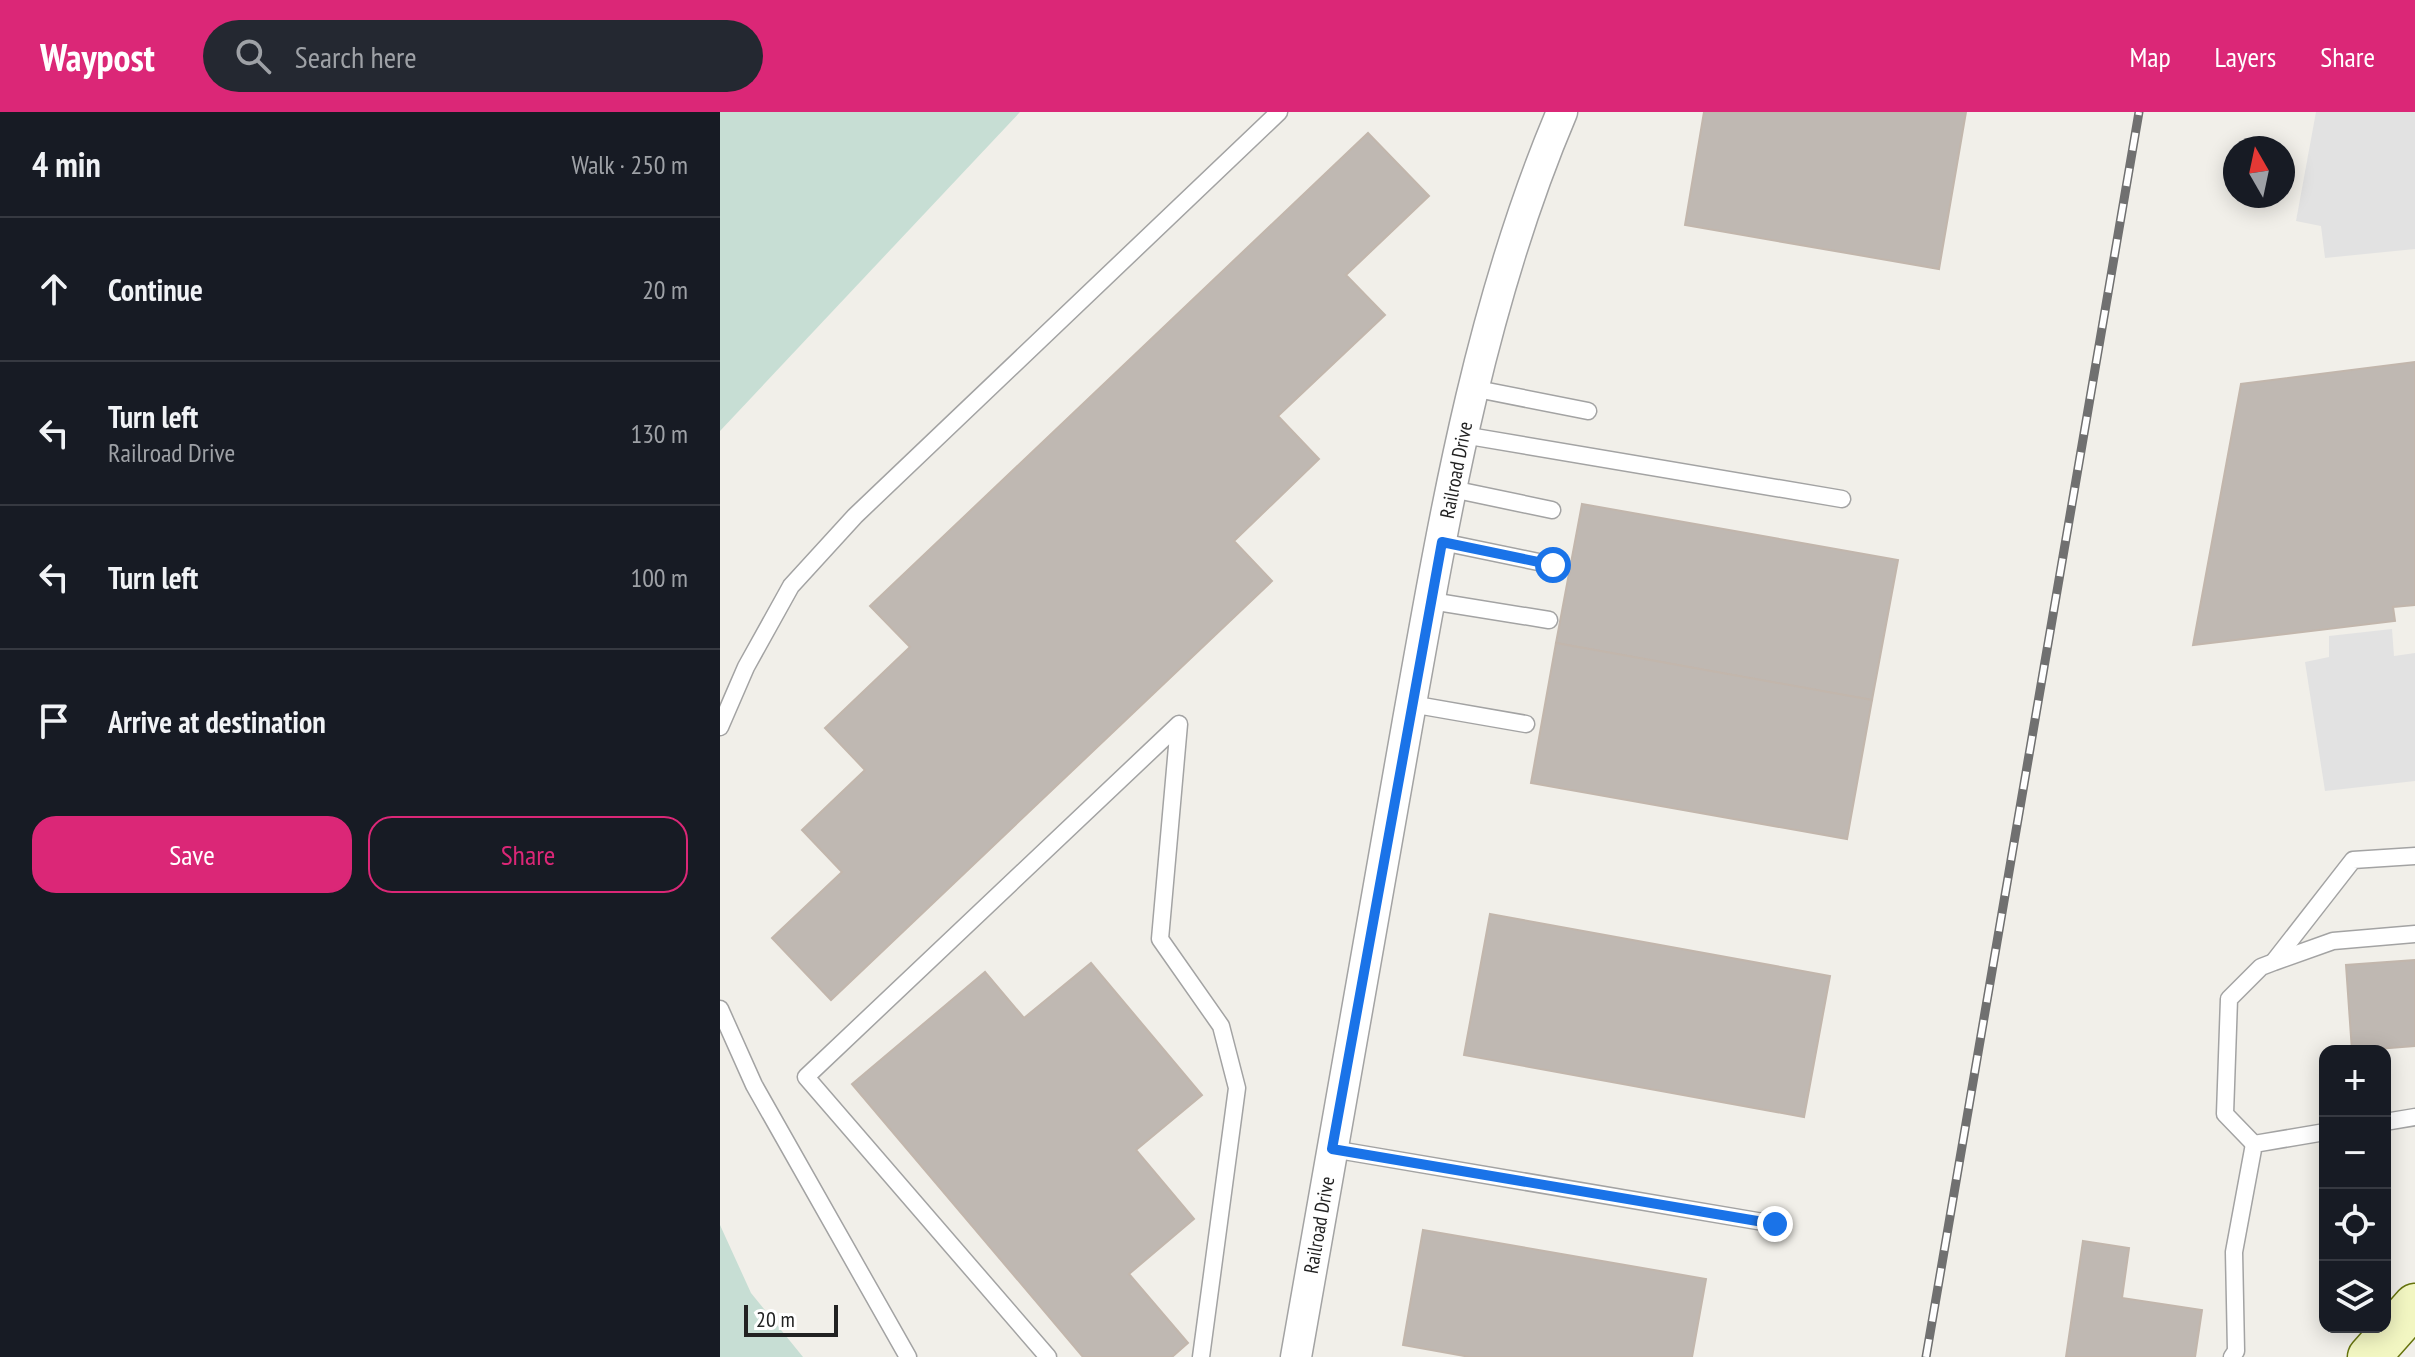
<!DOCTYPE html>
<meta charset="utf-8">
<style>
:root{--surface:#171b24;--page:#242831;--text:#f1f3f6;--muted:#9ea1a6;--line:#363941;--accent:#db2777}
body{margin:0;font-family:"PT Sans Narrow",sans-serif;background:var(--page);color:var(--text)}
.controls{position:absolute;right:24px;bottom:24px;display:grid;overflow:hidden;border-radius:16px;box-shadow:0 4px 20px #0003}
.controls button{width:72px;height:72px;display:grid;place-items:center;padding:0;border:0;border-bottom:2px solid var(--line);background:var(--surface);color:var(--text);font:40px sans-serif}
.compass{position:absolute;left:1503px;top:24px;width:72px;height:72px;border-radius:50%;background:var(--surface);box-shadow:0 4px 20px #0003;rotate:351deg}
.scale{position:absolute;left:24px;bottom:20px;width:94px;box-sizing:border-box;padding-left:8px;border:4px solid #222;border-top:0;font-size:22px;line-height:28px;white-space:nowrap;color:#222;-webkit-text-stroke:6px #fff;paint-order:stroke}
.stop{position:absolute;width:24px;height:24px;margin:-18px;border:6px solid #1a73e8;border-radius:50%;background:#fff}
.stop.end{background:#1a73e8;border-color:#fff;box-shadow:0 2px 8px #0008}
.list{margin:0;padding:0;list-style:none}
h2{display:flex;justify-content:space-between;align-items:center;height:104px;margin:0;padding:0 32px;font-size:34px}
h2 small{font-size:26px;font-weight:400;color:var(--muted)}
.list li{display:grid;grid-template-columns:52px 1fr auto;gap:24px;align-items:center;box-sizing:border-box;height:144px;padding:0 32px;border-top:2px solid var(--line)}
.list b{display:block;font-size:30px;white-space:nowrap}
.list p{margin:0;font-size:26px;white-space:nowrap;color:var(--muted)}
.list em{font-size:26px;font-style:normal;color:var(--muted)}
.actions{display:flex;gap:16px;padding:24px 32px}
.actions a{flex:1;padding:18px 0;border:2px solid var(--accent);border-radius:24px;text-align:center;font-size:28px;color:var(--accent)}
.actions .main{background:var(--accent);color:#fff}
.icon{flex:none;width:44px;height:44px;fill:none;stroke:currentColor;stroke-width:2;stroke-linecap:round;stroke-linejoin:round}
.map{position:relative;flex:none;width:1695px;height:1245px;overflow:hidden}
header{display:flex;align-items:center;gap:48px;box-sizing:border-box;height:112px;padding:0 40px;background:var(--accent);color:#fff}
header strong{font-size:38px}
nav{display:flex;gap:44px;margin-inline-start:auto;font-size:28px}
.search{width:560px;height:72px;background:var(--page);display:flex;align-items:center;gap:20px;box-sizing:border-box;padding:0 28px;border-radius:44px;color:var(--muted);font-size:30px}
main{display:flex}
aside{flex:1;background:var(--surface)}
.map>svg:first-child{display:block}
.wetland{fill:#c7ded4}
.parking{fill:#e2e2e2}
.building{fill:#bfb8b2;stroke:#c2b6ac;stroke-width:2}
.lines{fill:none;stroke-linecap:round;stroke-linejoin:round}
.lane-casing{stroke:#a3a3a3;stroke-width:19}
.street-casing{stroke:#a3a3a3;stroke-width:33}
.secondary-casing{stroke:#66740d;stroke-width:45}
.lane{stroke:#fff;stroke-width:16}
.street{stroke:#fff;stroke-width:30}
.secondary{stroke:#f2f6c2;stroke-width:42}
.rail-casing{stroke:#707070;stroke-width:9}
.rail{stroke:#fff;stroke-width:6;stroke-dasharray:18;stroke-linecap:butt}
.route{stroke:#1a73e8;stroke-width:10}
.labels{text-anchor:middle;stroke-width:6;stroke-linejoin:round;paint-order:stroke}
.street-label{font-size:20px;fill:#222;stroke:#fff}
</style>
<header>
<strong>Waypost</strong>
<div class="search"><svg class="icon" aria-label="search" viewBox="0 0 24 24"><circle cx="10" cy="10" r="6"/><path d="M15 15l6 6"/></svg>Search here</div>
<nav><a>Map</a><a>Layers</a><a>Share</a></nav>
</header>
<main>
<aside>
<h2>4 min<small>Walk · 250 m</small></h2>
<ul class="list">
<li><svg class="icon" aria-label="ahead" viewBox="0 0 24 24"><path d="M12 20V5M6 11l6-6 6 6"/></svg><div><b>Continue</b></div><em>20 m</em></li>
<li><svg class="icon" aria-label="left" viewBox="0 0 24 24"><path d="M17 20v-9H6M10 6l-5 5 5 5"/></svg><div><b>Turn left</b><p>Railroad Drive</p></div><em>130 m</em></li>
<li><svg class="icon" aria-label="left" viewBox="0 0 24 24"><path d="M17 20v-9H6M10 6l-5 5 5 5"/></svg><div><b>Turn left</b></div><em>100 m</em></li>
<li><svg class="icon" aria-label="arrive" viewBox="0 0 24 24"><path d="M6 21V4h12l-3 4 3 4H6"/></svg><div><b>Arrive at destination</b></div></li>
</ul>
<div class="actions"><a class="main">Save</a><a>Share</a></div>
</aside>
<div class="map">
<svg width="1695" height="1245" viewBox="0 0 1695 1245">
<rect width="100%" height="100%" fill="#f1efe9"/>
<!-- wetland -->
<g class="wetland">
<polygon points="0,0 300,0 0,319"/>
<polygon points="0,1113 31,1181 83,1245 0,1245"/>
</g>
<!-- parking -->
<g class="parking">
<polygon points="1596,0 1695,0 1695,137 1605,146 1601,114 1576,109"/>
<polygon points="1672,517 1674,544 1695,541 1695,669 1605,679 1585,550 1609,545 1609,524"/>
</g>
<!-- building -->
<g class="building">
<polygon points="984,0 1246,0 1219,157 965,113"/>
<polygon points="648,21 709,84 626,163 665,203 558,304 599,347 514,429 552,469 111,888 52,826 122,760 82,718 145,658 105,616 190,535 150,494"/>
<polygon points="1695,250 1695,493 1673,495 1675,509 1473,533 1521,272"/>
<polygon points="862,392 1178,448 1152,588 836,531"/>
<polygon points="836,531 1152,588 1127,727 811,671"/>
<polygon points="770,802 1110,864 1084,1005 744,943"/>
<polygon points="1695,848 1695,934 1632,939 1626,853"/>
<polygon points="371,851 482,983 416,1038 474,1107 409,1162 468,1231 452,1245 363,1245 132,972 265,860 304,906"/>
<polygon points="703,1118 986,1167 972,1245 750,1245 683,1233"/>
<polygon points="1363,1129 1409,1136 1402,1186 1482,1198 1475,1245 1346,1245"/>
</g>
<g class="lines">
<!-- lane casing -->
<g class="lane-casing">
<g id="lane">
<polyline points="752,276 868,299"/>
<polyline points="743,323 1122,387"/>
<polyline points="732,377 832,398"/>
<polyline points="722,430 833,453"/>
<polyline points="711,489 829,508"/>
<polyline points="691,592 806,612"/>
<polyline points="0,615 26,555 71,474 135,404 559,0"/>
<polyline points="1555,848 1633,748 1695,744"/>
<polyline points="0,897 34,973 188,1245"/>
<polyline points="1665,1010 1695,1005"/>
<polyline points="1534,1032 1505,1002 1509,887 1541,855 1554,850 1613,829 1695,822"/>
<polyline points="612,1037 1055,1112"/>
<polyline points="328,1245 86,965 459,612 440,827 501,914 517,976 481,1245"/>
<polyline points="1512,1245 1516,1239 1514,1140 1534,1032 1605,1020"/>
</g>
</g>
<!-- street casing -->
<g class="street-casing">
<path id="street" d="M576,1245C613,1035 650,824 687,614C724,407 759,195 842,0"/>
</g>
<!-- secondary casing -->
<g class="secondary-casing">
<polyline id="secondary" points="1649,1245 1695,1193"/>
</g>
<!-- lane -->
<use href="#lane" class="lane"/>
<!-- street -->
<use href="#street" class="street"/>
<!-- secondary -->
<use href="#secondary" class="secondary"/>
<!-- rail casing -->
<g class="rail-casing">
<polyline id="rail" points="1206,1245 1419,0"/>
</g>
<!-- rail -->
<use href="#rail" class="rail"/>
</g>
<g class="lines">
<!-- route -->
<polyline class="route" points="833,453 722,430 612,1037 1055,1112"/>
</g>
<g class="labels">
<!-- street labels -->
<g class="street-label">
<text transform="translate(736 358) rotate(-79)" y="7">Railroad Drive</text>
<text transform="translate(599 1113) rotate(-80)" y="7">Railroad Drive</text>
</g>
</g>
</svg>
<div class="controls">
<button>+</button>
<button>−</button>
<button><svg class="icon" aria-label="locate" viewBox="0 0 24 24"><circle cx="12" cy="12" r="6"/><path d="M12 2v4M12 18v4M2 12h4M18 12h4"/></svg></button>
<button><svg class="icon" aria-label="layers" viewBox="0 0 24 24"><path d="M12 4l9 5-9 5-9-5zM3 14l9 5 9-5"/></svg></button>
</div>
<svg class="compass" viewBox="-18 -18 36 36"><path d="M0-13l5 13h-10z" fill="#e53935"/><path d="M0 13l5-13h-10z" fill="#9ea1a6"/></svg>
<div class="scale">20 m</div>
<div class="stop" style="left:833px;top:453px"></div>
<div class="stop end" style="left:1055px;top:1112px"></div>
</div>
</main>
